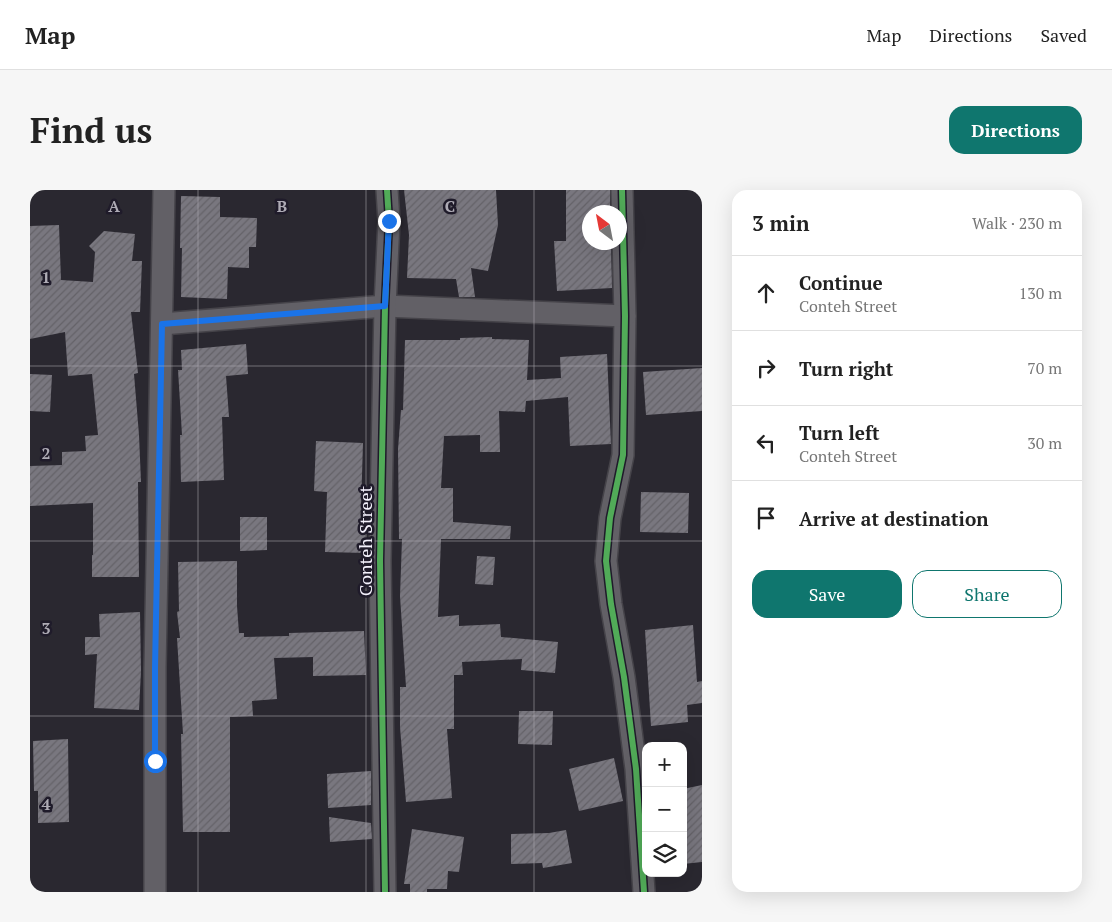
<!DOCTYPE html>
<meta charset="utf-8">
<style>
:root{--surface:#fff;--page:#f6f6f6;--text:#222;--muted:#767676;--line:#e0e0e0;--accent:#0f766e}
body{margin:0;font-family:"PT Serif",serif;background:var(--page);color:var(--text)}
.controls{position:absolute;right:15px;bottom:15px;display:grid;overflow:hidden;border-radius:10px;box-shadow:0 5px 20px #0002}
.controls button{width:45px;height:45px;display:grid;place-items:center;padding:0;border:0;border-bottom:1px solid var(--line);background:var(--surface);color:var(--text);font:25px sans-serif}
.compass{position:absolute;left:552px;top:15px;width:45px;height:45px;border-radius:50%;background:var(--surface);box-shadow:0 5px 20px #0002;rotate:328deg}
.stop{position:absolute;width:15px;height:15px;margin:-11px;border:4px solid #1a73e8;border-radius:50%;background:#fff}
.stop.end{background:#1a73e8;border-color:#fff;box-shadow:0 1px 5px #0008}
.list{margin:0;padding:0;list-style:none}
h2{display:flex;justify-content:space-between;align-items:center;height:65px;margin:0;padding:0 20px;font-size:21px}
h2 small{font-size:16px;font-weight:400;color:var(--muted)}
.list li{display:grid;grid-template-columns:32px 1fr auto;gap:15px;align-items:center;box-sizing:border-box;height:75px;padding:0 20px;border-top:1px solid var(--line)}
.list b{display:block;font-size:19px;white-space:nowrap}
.list p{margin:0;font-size:16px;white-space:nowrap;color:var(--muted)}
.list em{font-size:16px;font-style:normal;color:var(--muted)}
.actions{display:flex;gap:10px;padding:15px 20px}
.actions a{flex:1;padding:11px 0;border:1px solid var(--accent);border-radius:15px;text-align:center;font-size:18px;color:var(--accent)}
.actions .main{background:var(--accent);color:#fff}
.icon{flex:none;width:28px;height:28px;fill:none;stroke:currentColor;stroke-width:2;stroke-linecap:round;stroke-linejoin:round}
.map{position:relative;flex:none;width:672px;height:702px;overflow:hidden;border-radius:15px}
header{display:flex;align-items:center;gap:30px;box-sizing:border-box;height:70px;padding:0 25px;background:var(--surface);border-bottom:1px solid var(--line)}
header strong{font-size:24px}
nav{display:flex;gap:28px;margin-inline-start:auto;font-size:18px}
.intro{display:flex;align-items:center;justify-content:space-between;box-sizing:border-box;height:120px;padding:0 30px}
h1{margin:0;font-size:35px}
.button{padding:12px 22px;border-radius:15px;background:var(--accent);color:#fff;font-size:18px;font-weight:700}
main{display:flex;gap:30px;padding:0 30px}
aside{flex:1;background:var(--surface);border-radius:15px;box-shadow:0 5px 20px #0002}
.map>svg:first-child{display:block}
.building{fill:url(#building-hatch)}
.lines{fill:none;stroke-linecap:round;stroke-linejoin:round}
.minor-casing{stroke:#454349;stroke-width:24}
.minor{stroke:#626066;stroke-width:21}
.cycleway-casing{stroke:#1f1b2a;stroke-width:9}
.cycleway{stroke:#51ab58;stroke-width:6}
.route{stroke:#1a73e8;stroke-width:6}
.grid{fill:none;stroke:#aeabb5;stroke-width:1;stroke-opacity:0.55}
.labels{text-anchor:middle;stroke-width:5;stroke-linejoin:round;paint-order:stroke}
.street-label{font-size:18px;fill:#f5f2fd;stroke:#1f1b2a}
.grid-label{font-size:16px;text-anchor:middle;font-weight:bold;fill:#aeabb5;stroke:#1f1b2a;stroke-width:5;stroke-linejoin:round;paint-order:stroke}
</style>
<header>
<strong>Map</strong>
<nav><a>Map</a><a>Directions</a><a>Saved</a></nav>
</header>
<div class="intro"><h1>Find us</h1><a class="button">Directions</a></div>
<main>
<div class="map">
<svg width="672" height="702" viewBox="0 0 672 702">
<defs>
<pattern id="building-hatch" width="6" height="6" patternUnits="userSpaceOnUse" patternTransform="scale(1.25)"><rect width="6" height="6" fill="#79777f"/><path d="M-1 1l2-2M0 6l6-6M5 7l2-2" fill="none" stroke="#646268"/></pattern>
</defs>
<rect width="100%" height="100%" fill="#2a2830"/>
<!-- building -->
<g class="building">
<polygon points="374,0 466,0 468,35 458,81 441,78 445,107 429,107 426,89 377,88 379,45"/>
<polygon points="536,0 580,0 580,22 560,22 560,52 581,52 582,98 527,101 524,51 536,51"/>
<polygon points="151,6 190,7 190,27 227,28 226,57 219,57 219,78 198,77 197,109 151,107 152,58 150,58"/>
<polygon points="29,35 31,90 63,92 65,62 59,56 74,41 105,44 102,71 112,71 110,122 101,122 108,183 104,184 109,245 111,292 108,292 109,387 62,387 62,365 63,365 63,313 0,316 0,276 32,275 32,262 56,261 55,246 68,245 62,184 38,186 35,142 0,149 0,36"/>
<polygon points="462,147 462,149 499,150 497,190 531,188 530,167 577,164 581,254 540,256 538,207 496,211 495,222 469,221 470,262 450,262 450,245 414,246 411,298 423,298 423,332 481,336 480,349 411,349 408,427 429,425 429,436 470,434 471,447 528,452 525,483 491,480 492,469 432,472 433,485 424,485 424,539 417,539 422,608 376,612 370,537 370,497 376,497 370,406 372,349 369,349 368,259 371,220 373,220 375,150 430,150 430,148"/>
<polygon points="216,154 218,184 196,186 199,227 192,227 194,290 151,292 150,245 152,245 148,180 152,180 151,160"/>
<polygon points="672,178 672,221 616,225 613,182"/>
<polygon points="0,184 22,185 20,222 0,221"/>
<polygon points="286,251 333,253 331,318 336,318 335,363 295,362 297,302 284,301"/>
<polygon points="611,302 659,303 658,343 610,342"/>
<polygon points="210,327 237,327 237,360 210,361"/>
<polygon points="447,366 465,367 463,395 445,394"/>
<polygon points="207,371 207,416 209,443 214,443 214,447 259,446 259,443 334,441 336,485 283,486 283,467 244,468 247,509 222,511 223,526 200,527 200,642 153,642 151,544 153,544 147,448 150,448 147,422 149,421 148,372"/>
<polygon points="110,422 111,481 109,520 64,518 67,464 55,465 55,447 70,447 69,424"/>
<polygon points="663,435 667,492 672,491 672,513 657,515 658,532 621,536 615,440"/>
<polygon points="489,521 523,521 522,555 488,554"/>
<polygon points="38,549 39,632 8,633 8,601 4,601 3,551"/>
<polygon points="584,568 593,611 549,621 539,579"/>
<polygon points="341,581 341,615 298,618 297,584"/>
<polygon points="672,595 672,672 653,674 653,599"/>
<polygon points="299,627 341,633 342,649 300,652"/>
<polygon points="382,639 434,647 429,682 418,681 417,699 397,699 397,702 380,702 380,694 374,694"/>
<polygon points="536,640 542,673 513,678 512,673 481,674 481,644 519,643"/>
</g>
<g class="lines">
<!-- minor casing -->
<g class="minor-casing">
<g id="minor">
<polyline points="592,0 595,126 593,265 580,328 576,371 581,414 594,487 606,579 614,702"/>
<polyline points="132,134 355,116 595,126"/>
<polyline points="125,702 125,478 134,0"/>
<polyline points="355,702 350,371 355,116 359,31 357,0"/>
</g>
</g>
<!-- minor -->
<use href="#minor" class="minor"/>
<!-- cycleway casing -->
<g class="cycleway-casing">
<g id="cycleway">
<polyline points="592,0 595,126 593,265 580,328 576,371 581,414 594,487 606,579 614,702"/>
<polyline points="355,702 350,371 355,116 359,31 357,0"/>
</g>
</g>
<!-- cycleway -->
<use href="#cycleway" class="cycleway"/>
</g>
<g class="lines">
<!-- route -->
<polyline class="route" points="125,571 125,478 132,134 355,116 359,31"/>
</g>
<!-- grid -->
<path class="grid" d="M168,0V702M336,0V702M504,0V702M0,176H672M0,351H672M0,526H672"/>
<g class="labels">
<!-- street labels -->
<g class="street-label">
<text transform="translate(336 351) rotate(-90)" y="6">Conteh Street</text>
</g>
</g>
<g class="grid-label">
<text x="84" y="22">A</text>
<text x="252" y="22">B</text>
<text x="420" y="22">C</text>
<text x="16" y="93">1</text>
<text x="16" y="269">2</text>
<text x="16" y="444">3</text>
<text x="16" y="620">4</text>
</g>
</svg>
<div class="controls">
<button>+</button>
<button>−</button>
<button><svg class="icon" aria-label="layers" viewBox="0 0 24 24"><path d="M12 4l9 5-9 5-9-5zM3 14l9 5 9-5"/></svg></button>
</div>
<svg class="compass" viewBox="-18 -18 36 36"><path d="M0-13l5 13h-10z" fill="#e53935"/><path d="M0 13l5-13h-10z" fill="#767676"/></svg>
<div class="stop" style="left:125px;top:571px"></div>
<div class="stop end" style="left:359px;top:31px"></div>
</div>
<aside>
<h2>3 min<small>Walk · 230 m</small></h2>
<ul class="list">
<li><svg class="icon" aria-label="ahead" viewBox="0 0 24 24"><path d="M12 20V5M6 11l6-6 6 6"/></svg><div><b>Continue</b><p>Conteh Street</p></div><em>130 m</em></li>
<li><svg class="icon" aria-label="right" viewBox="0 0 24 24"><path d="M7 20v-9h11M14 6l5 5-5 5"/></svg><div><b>Turn right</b></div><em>70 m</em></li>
<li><svg class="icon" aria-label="left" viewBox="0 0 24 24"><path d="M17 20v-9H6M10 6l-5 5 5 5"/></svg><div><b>Turn left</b><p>Conteh Street</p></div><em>30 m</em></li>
<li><svg class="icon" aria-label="arrive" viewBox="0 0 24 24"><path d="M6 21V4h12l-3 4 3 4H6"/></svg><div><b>Arrive at destination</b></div></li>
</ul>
<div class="actions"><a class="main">Save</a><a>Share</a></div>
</aside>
</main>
